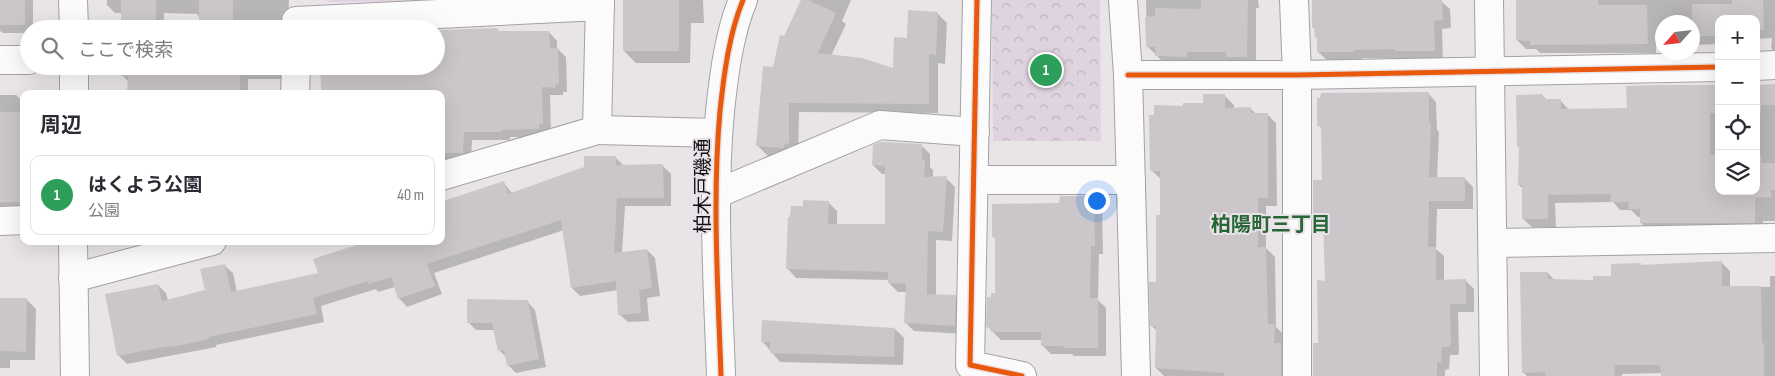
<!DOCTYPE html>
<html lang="ja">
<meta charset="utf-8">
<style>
:root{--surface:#fff;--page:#f2f2f3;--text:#2b2b33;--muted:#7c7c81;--line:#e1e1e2;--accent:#7c3aed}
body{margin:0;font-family:"Sofia Sans Condensed","Noto Sans JP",sans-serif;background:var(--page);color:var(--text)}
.controls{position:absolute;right:15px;top:15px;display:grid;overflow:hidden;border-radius:10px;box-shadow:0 5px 20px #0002}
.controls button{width:45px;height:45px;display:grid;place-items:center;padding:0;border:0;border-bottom:1px solid var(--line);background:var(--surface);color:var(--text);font:25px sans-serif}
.compass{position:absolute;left:1655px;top:15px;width:45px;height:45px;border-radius:50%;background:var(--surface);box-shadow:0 5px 20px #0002;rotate:243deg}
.you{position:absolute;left:1096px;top:200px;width:18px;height:18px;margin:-12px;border:4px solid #fff;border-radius:50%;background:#1a73e8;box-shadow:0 0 0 8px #1a73e833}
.badge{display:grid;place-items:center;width:32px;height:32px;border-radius:50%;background:var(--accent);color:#fff;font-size:16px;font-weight:700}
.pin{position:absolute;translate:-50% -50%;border:2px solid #fff;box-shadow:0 1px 5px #0006}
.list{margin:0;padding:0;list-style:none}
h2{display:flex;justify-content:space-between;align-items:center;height:65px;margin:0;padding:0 20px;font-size:21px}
h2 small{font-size:16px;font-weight:400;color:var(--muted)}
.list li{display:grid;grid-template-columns:32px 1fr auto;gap:15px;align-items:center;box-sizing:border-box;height:80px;margin:0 10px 10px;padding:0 10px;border:1px solid var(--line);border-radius:10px}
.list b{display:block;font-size:19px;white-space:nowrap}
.list p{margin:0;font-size:16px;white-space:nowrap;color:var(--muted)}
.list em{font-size:16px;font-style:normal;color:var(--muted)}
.icon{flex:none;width:28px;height:28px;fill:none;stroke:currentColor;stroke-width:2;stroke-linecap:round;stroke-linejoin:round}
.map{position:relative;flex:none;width:1775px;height:376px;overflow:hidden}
.search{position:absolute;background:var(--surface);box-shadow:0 5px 20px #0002;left:20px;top:20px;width:425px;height:55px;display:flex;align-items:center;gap:12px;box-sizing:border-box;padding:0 18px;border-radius:28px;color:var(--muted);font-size:19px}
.panel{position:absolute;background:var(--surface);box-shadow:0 5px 20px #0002;left:20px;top:90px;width:425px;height:155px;border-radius:10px}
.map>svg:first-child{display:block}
.park{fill:url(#park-crowns)}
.shadow{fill:#0003}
.building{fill:#cac6c9}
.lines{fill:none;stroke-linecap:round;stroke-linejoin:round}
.minor-casing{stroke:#a4a1a4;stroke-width:30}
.minor{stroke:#fcfbfc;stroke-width:28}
.cycleway-casing{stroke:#eae2e9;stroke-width:8}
.cycleway{stroke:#e8590c;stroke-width:5}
.labels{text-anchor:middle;stroke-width:4;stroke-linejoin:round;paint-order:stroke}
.street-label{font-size:19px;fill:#120f11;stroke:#eae2e9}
.neighbourhood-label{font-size:20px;font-weight:bold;fill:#296636;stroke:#eae2e9}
</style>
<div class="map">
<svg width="1775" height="376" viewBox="0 0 1775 376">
<defs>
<pattern id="park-crowns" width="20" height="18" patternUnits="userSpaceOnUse" patternTransform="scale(1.25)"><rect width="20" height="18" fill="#dfd3df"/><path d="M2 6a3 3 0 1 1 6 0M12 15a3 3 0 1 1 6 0" fill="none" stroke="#beb4be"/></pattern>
</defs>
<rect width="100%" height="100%" fill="#e8e4e8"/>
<!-- park -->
<g class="park">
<polygon points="326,0 573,0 329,2"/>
<polygon points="992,0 1100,0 1101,141 993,141"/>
</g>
<!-- shadow -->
<g class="shadow">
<polygon points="0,0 33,0 33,29 29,29 29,33 3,33 0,31"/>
<polygon points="107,0 289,0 288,29 200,29 200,18 197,14 164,13 164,29 122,29 122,13 115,13 107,5"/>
<polygon points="624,0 703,0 704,23 691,23 690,63 636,63 624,51"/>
<polygon points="802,0 851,0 842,21 846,24 831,56 894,70 908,39 937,13 947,23 945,64 938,63 938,113 799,112 798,153 794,158 768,156 758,146 774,68 785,38"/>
<polygon points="1146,0 1258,0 1259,8 1256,8 1256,66 1236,65 1231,60 1195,60 1195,65 1165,64 1147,46"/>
<polygon points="1314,0 1441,1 1450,9 1451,28 1442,29 1443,59 1362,58 1361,60 1327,60 1318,52"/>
<polygon points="1517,0 1775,0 1775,52 1771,48 1772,38 1756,39 1756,19 1719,19 1719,44 1692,45 1692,22 1662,22 1662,45 1656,45 1656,53 1540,53 1536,49 1526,49 1517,40"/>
<polygon points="497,29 500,32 549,32 557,41 557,48 566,57 567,92 563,92 563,95 550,95 551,132 546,137 510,137 510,140 472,140 471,161 441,161 441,94 322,94 322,66 436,66"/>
<polygon points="122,66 288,66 288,79 248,79 248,94 129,94 129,82 122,75"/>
<polygon points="1719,86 1719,191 1756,191 1756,86 1775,86 1775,221 1763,221 1763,231 1650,231 1641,223 1641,217 1638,217 1631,210 1620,210 1613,202 1555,203 1556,227 1532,227 1523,219 1523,189 1519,185 1520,148 1518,146 1542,95 1547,100 1560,100 1569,110 1628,109"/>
<polygon points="1428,93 1436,102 1437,130 1439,132 1437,178 1464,178 1473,187 1473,209 1437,209 1436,249 1444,256 1444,281 1466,281 1474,289 1474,312 1458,312 1459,352 1458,355 1450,355 1449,369 1445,370 1445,376 1314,376 1327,282 1325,225 1323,225 1314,217 1324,181 1322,129 1318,125"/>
<polygon points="0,95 16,95 24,103 24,211 0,211"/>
<polygon points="1225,96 1234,105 1234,109 1250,108 1256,114 1267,114 1276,123 1277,206 1266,206 1266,248 1275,257 1276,327 1283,334 1283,346 1290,353 1290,376 1164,376 1156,368 1157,331 1152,326 1157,283 1161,216 1161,179 1151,170 1184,107 1204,104"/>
<polygon points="921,145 930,154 930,167 933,170 933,178 946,178 955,187 952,241 936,240 936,296 955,297 964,306 964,334 914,331 905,322 907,292 898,292 889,283 889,280 796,278 788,269 805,208 828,202 837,211 837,225 886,225 887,174 882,174 873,165"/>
<polygon points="615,157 624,166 663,166 671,174 671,206 625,206 622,253 647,250 655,258 660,296 647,298 649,321 628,322 619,314 618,290 580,296 572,288 564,230 434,273 442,294 407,307 399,298 395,287 378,292 376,289 321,306 324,322 216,345 216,347 127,364 119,356 158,285 166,293 168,301 207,291 224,265 233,273 237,292 319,274 441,241 441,202 503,182 512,193"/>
<polygon points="1093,197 1102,206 1103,254 1099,254 1098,300 1106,308 1106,356 1074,356 1072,354 1051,354 1042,345 1042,340 1001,340 988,327 992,298 996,294 996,239 993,237 1060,204"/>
<polygon points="119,241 177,241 177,242 120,243"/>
<polygon points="1722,263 1730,271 1730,287 1770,287 1770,276 1775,276 1775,376 1662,376 1662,373 1622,374 1622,376 1527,376 1523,372 1548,273 1555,281 1594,281 1612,277 1640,264 1642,266"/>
<polygon points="0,299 27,300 36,309 35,360 10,360 10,368 0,368"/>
<polygon points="527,301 535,310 546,367 516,373 508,365 507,358 499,350 495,330 476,330 468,322"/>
<polygon points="895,329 904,338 903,365 780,362 762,341"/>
</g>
<!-- building -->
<g class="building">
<rect x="0" y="0" width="25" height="25"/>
<rect x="121" y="0" width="35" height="29"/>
<polygon points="199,0 233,0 233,21 229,21 229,29 199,29"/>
<rect x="623" y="0" width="56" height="51"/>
<polygon points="801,0 808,0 836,13 818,53 862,58 893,68 894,37 907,38 908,10 938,12 936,55 929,54 929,104 789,103 789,144 785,143 784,148 756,146 763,66 773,67 780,35 784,36"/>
<polygon points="1201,0 1248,0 1247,57 1226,57 1226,52 1187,52 1187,57 1155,56 1155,47 1146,47 1145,17 1155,16 1155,8 1201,9"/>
<polygon points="1312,0 1442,0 1443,20 1434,21 1435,51 1395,51 1395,49 1354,50 1353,52 1317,52 1317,38 1315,38 1314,28 1312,28"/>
<polygon points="1516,0 1598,0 1598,5 1647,5 1648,44 1530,45 1530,41 1516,40"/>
<polygon points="1732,0 1763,0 1764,30 1756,30 1756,19 1719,19 1719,36 1692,36 1692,4 1732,4"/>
<polygon points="497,28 497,31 549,31 550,48 558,48 559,84 555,85 555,88 542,87 543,124 539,124 539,129 502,130 502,132 464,132 463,153 441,153 441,93 327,94 327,90 321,90 320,66 436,66 436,30"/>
<polygon points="121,66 240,66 240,94 127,94 128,76 121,76"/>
<polygon points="1775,84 1775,105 1761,105 1761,113 1756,113 1756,85"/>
<polygon points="1659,85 1719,85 1719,113 1710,113 1710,155 1719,155 1719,191 1756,191 1756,155 1761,155 1761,163 1775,163 1775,190 1771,190 1771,197 1755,198 1755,223 1640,223 1640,209 1629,209 1628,202 1610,202 1611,194 1548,195 1548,219 1522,219 1522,185 1518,185 1519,147 1517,147 1516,95 1543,94 1543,99 1561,99 1561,109 1627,108 1626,86"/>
<polygon points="1429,92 1429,123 1431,123 1429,177 1465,177 1465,201 1429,201 1428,247 1436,247 1436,280 1466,279 1466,304 1450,304 1451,344 1450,344 1450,347 1442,347 1441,362 1437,362 1437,376 1313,376 1313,343 1318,343 1317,280 1325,281 1323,217 1313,217 1313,180 1322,180 1321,126 1317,126 1317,98 1320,98 1321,93"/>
<polygon points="1203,94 1225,94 1225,108 1251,107 1251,113 1268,113 1268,198 1258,198 1258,247 1266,247 1268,324 1275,324 1274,343 1281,343 1281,376 1224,376 1224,373 1155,368 1156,326 1150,326 1149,282 1156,282 1156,215 1160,215 1160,171 1150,171 1149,115 1154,115 1154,105 1183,106 1183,103 1203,103"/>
<polygon points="0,112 20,112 20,146 24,146 22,202 0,202"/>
<polygon points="881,142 922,144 922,160 925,160 924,177 947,176 943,232 928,231 927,294 956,295 955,326 904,323 906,284 888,283 888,272 786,269 788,217 790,217 791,206 803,206 803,200 829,201 828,224 885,224 885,166 872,165 873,145"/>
<polygon points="584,156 616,156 616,165 663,164 664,198 617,198 614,253 647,249 652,288 639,290 641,313 618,315 616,281 571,288 561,220 427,264 435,286 398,299 391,277 369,284 368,281 313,298 317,314 209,337 209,339 182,345 169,347 169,346 117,356 105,294 158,284 162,301 205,290 200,269 225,264 231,292 318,273 313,259 369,241 441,241 441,202 504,181 508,194 584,167"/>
<polygon points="1060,196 1094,196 1095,246 1091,246 1090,298 1098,298 1098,348 1065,348 1064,346 1041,346 1041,332 991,332 991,328 986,327 987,297 991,297 991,293 995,293 995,237 992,237 992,204 1059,203"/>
<polygon points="1722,261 1722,286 1761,286 1762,343 1764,343 1764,376 1661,376 1660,365 1614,365 1615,376 1545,376 1545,372 1522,373 1520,272 1548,272 1548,279 1593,280 1593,276 1611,276 1611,264 1641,263 1641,265"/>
<polygon points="0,298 27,298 26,352 0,351"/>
<polygon points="467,299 528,300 539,359 507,366 504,350 498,351 492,323 467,323"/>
<polygon points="762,320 895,328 894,357 770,353 770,342 761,342"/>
</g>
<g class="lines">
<!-- minor casing -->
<g class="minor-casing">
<g id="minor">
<polyline points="73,0 74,29"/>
<polyline points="977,0 970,365 1022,376"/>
<polyline points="1123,0 1128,75 1136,376"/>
<polyline points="1294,0 1297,75 1297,376"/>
<polyline points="1489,0 1494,376"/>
<polyline points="296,21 600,6"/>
<polyline points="0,60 29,60"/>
<polyline points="1756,66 1775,65"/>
<polyline points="1128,75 1297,75 1719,67"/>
<polyline points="74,94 74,66"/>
<polyline points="295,94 296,66"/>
<polyline points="597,130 717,133"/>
<polyline points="441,176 597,130 600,0"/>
<polyline points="974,180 1131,180"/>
<polyline points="716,194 880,125 975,132"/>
<polyline points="0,221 24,220"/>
<polyline points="73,241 75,376"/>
<polyline points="1493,243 1775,238"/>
<polyline points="73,278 212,241"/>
<path d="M721,376C718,288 712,199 720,111C724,74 729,34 743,0"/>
</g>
</g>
<!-- minor -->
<use href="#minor" class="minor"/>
<!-- cycleway casing -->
<g class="cycleway-casing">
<g id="cycleway">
<polyline points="977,0 970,365 1022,376"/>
<polyline points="1128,75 1297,75 1719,67"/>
<path d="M721,376C718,288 712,199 720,111C724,74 729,34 743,0"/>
</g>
</g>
<!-- cycleway -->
<use href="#cycleway" class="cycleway"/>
</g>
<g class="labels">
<!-- street labels -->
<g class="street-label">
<text transform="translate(702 186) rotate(-90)" y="7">柏木戸磯通</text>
</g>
<!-- neighbourhood labels -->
<g class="neighbourhood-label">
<text x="1271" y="231">柏陽町三丁目</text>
</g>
</g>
</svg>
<div class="controls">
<button>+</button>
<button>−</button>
<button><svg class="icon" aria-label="locate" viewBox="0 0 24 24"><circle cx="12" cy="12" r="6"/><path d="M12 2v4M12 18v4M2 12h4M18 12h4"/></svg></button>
<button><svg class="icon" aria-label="layers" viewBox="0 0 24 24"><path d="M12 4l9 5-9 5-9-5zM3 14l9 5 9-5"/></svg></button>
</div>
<svg class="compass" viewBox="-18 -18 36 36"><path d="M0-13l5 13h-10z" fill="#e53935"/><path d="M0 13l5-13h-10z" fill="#7c7c81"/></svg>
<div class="you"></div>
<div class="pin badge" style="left:1046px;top:70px;background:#2e9e5b">1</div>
<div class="search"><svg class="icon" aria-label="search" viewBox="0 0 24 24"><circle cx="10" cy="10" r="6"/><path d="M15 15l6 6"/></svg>ここで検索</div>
<section class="panel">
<h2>周辺<small></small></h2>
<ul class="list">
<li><span class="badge" style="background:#2e9e5b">1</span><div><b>はくよう公園</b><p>公園</p></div><em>40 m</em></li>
</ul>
</section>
</div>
